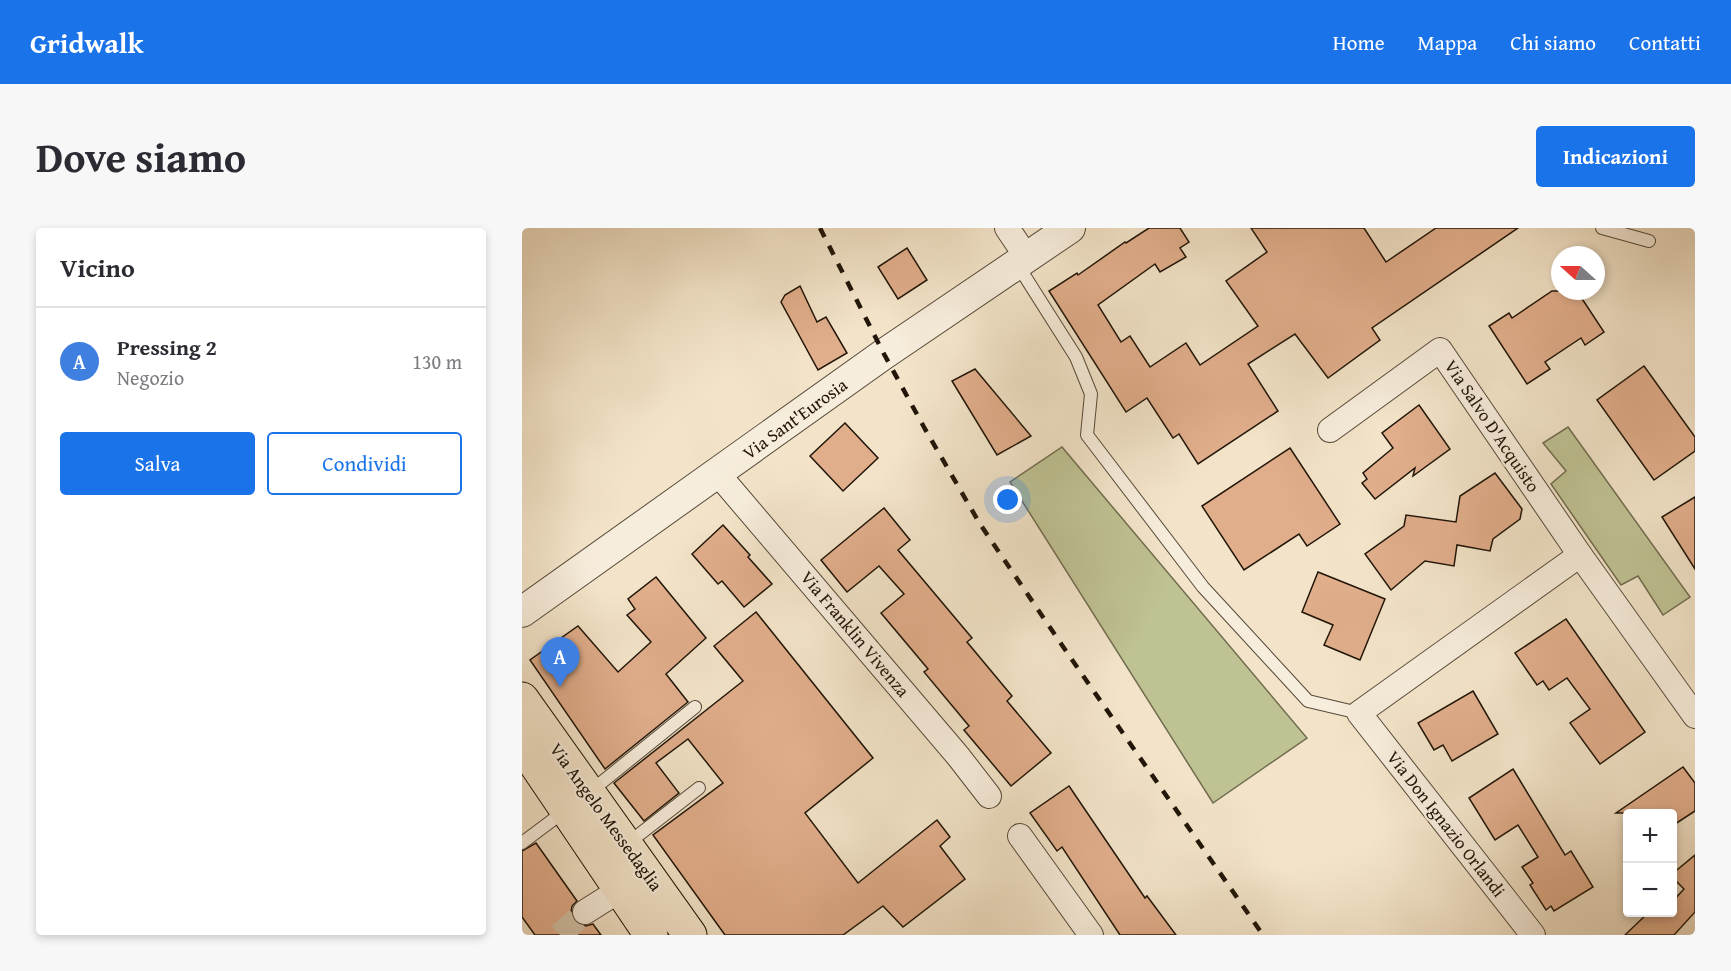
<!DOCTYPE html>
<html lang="it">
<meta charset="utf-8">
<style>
:root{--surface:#fff;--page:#f7f7f7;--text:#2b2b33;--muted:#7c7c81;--line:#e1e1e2;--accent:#1a73e8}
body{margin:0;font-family:"Gentium Book Plus",serif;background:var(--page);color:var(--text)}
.controls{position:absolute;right:18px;bottom:18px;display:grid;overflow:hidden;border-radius:6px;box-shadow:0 3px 9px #0003}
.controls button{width:54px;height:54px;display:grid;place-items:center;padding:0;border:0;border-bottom:2px solid var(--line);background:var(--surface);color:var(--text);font:30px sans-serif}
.compass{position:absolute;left:1029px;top:18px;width:54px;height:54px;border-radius:50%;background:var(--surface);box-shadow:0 3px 9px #0003;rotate:291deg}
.you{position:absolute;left:486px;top:272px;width:21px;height:21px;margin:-15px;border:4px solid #fff;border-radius:50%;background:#1a73e8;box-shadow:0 0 0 9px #1a73e833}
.badge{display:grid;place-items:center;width:39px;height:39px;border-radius:50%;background:var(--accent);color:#fff;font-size:20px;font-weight:700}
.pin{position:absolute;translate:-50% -50px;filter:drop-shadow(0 2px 3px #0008)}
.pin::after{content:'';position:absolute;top:32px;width:21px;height:18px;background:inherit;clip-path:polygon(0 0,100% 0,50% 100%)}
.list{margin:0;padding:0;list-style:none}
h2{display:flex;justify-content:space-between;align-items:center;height:78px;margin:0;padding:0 24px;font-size:26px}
h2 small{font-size:20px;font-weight:400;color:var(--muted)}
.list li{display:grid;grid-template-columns:39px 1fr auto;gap:18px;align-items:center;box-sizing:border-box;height:108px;padding:0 24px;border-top:2px solid var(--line)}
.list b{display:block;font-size:22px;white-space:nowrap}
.list p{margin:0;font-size:20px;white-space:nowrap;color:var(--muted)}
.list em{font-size:20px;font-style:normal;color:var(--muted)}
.actions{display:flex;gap:12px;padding:18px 24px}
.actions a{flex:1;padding:14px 0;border:2px solid var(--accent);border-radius:6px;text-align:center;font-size:21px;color:var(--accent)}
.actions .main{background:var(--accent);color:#fff}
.map{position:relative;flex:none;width:1173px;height:707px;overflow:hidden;border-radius:6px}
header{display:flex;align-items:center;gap:36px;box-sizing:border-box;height:84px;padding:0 30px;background:var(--accent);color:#fff}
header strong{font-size:28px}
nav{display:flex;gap:33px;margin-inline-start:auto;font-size:21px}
.intro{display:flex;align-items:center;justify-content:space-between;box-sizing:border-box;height:144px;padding:0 36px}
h1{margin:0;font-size:42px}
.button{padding:15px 27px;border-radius:6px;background:var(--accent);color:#fff;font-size:21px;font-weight:700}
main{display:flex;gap:36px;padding:0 36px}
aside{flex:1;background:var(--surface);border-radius:6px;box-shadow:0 3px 9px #0003}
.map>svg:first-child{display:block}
.green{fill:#bfc293;stroke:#706c4e;stroke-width:1.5}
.building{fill:#e1ae8b;stroke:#201508;stroke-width:1.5}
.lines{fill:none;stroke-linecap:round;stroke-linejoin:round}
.minor-tunnel{stroke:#d3c5ac;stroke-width:24;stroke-dasharray:24 12;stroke-linecap:butt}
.service-casing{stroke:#554938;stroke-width:14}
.minor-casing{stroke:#554938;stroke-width:26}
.tertiary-casing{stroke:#554938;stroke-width:32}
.primary-casing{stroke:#201508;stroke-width:35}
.service{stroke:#f7eddc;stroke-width:12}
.minor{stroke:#f7eddc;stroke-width:24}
.tertiary{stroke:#f7eddc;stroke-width:30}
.primary{stroke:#f3e4c9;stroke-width:33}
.rail{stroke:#201508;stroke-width:4.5;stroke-dasharray:10 10;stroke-linecap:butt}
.labels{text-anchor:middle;stroke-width:4.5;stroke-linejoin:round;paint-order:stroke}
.street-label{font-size:18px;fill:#201508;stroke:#f7eddc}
</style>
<header>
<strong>Gridwalk</strong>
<nav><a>Home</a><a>Mappa</a><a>Chi siamo</a><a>Contatti</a></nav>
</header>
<div class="intro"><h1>Dove siamo</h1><a class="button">Indicazioni</a></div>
<main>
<aside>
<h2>Vicino<small></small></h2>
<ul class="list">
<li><span class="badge" style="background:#3f7fe0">A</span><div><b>Pressing 2</b><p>Negozio</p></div><em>130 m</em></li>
</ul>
<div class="actions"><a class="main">Salva</a><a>Condividi</a></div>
</aside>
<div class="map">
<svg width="1173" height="707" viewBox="0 0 1173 707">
<rect width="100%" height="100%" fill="#f3e4c9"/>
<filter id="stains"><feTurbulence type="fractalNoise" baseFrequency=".00333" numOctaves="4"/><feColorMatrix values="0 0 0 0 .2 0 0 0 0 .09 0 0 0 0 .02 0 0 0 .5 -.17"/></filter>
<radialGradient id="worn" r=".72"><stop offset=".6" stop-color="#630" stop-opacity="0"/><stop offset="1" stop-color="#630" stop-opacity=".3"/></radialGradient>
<!-- green -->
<g class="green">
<polygon points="1046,199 1168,369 1141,387 1116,348 1099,357 1029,256 1044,243 1021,215"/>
<polygon points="540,219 785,510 691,575 488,254"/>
</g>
<!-- building -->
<g class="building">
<polygon points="627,0 658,0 667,14 658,20 664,29 638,44 633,36 576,77 599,114 608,108 628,139 664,115 678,137 736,98 704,53 745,24 729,0 842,0 864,34 914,0 996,0 850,100 858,112 806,150 773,106 726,136 756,183 676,236 657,206 651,210 625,170 604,184 527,63 555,45 556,47 603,14 604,15"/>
<polygon points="385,20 405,52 376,71 356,39"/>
<polygon points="278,58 295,94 304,89 325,125 296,142 259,74 263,67"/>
<polygon points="1030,63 1055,63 1082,104 1063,117 1059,110 1023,134 1028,141 1005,156 967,98 987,85 990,90"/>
<polygon points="1122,138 1173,209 1173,223 1132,252 1075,172"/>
<polygon points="453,141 509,208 475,227 430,153"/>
<polygon points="897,177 928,221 891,248 893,240 853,271 840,255 845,251 841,245 871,220 860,205"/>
<polygon points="323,195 356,230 321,263 288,228"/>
<polygon points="768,220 818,296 785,318 777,306 722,342 680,278"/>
<polygon points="973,245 1000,281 998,291 971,311 968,323 935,317 932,338 903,333 869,362 843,326 882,298 884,287 934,294 938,268"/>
<polygon points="1173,269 1173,341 1140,289"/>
<polygon points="362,280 388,312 376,322 450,410 445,414 490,468 485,473 529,525 489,558 442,502 447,498 402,444 406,441 359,385 382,366 357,338 325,364 299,332"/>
<polygon points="201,297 228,327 226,329 250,356 222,379 200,353 196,356 170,326"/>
<polygon points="796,344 863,371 838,432 802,417 811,397 780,384"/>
<polygon points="134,349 184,410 144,446 166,474 83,541 8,432 56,398 96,444 129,414 105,387 113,381 106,371"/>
<polygon points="234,384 351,530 283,585 336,655 415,592 428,609 418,618 443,651 381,699 361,678 321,707 203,707 131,607 201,555 166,511 134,535 157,565 122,593 92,555 221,453 192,418"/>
<polygon points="1044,391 1123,504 1078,536 1048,495 1068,481 1045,450 1027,462 1021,453 1015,457 993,425"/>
<polygon points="951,463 976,506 930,533 921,517 912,522 896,495"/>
<polygon points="1161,539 1173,555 1173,583 1150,598 1150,585 1094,585"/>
<polygon points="991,541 1043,627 1049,623 1071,659 1032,683 1029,678 1024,682 1008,657 1011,655 1000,639 1016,629 996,597 973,612 947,570"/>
<polygon points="547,558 623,670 625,668 654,707 598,707 540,619 535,623 508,585"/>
<polygon points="14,615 55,673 50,678 49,684 51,692 57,697 63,698 71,696 79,707 13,707 0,689 0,623"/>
<polygon points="1173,627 1173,684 1152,707 1103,707 1127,684 1150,684 1150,674 1162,661 1150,649 1150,646"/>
</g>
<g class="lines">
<!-- minor-tunnel -->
<polyline class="minor-tunnel" points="38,707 63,684"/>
<!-- service casing -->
<g class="service-casing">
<g id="service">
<polyline points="1080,0 1127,13"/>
<polyline points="495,36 554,129 569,166 565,207 681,359 786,473 837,485"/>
<polyline points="69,563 173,479"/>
<polyline points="0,615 44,582"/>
<polyline points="105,616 177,560"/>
</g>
</g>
<!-- minor casing -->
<g class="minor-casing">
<g id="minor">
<polyline points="485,0 504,28"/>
<polyline points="808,202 918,122 1058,327"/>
<polyline points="196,246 436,528 467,568"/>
<polyline points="498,608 569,707"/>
<polyline points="63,684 98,662"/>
<polyline points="1011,707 837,485 1058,327 1173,488"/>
</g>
</g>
<!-- tertiary casing -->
<g class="tertiary-casing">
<polyline id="tertiary" points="0,384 362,126 548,0"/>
</g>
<!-- primary casing -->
<g class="primary-casing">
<g id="primary">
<polyline points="0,471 168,707"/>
<polyline points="0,516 129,707"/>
</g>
</g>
<!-- service -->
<use href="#service" class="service"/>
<!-- minor -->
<use href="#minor" class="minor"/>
<!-- tertiary -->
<use href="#tertiary" class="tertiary"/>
<!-- primary -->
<use href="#primary" class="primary"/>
<!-- rail -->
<polyline class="rail" points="298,0 362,126 403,201 458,296 546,426 741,707"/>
</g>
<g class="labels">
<!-- street labels -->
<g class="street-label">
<text transform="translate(273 191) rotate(-36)" y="6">Via Sant'Eurosia</text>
<text transform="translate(970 198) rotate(56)" y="6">Via Salvo D'Acquisto</text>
<text transform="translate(333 406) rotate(50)" y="6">Via Franklin Vivenza</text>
<text transform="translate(84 589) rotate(54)" y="6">Via Angelo Messedaglia</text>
<text transform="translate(924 596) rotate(52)" y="6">Via Don Ignazio Orlandi</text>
</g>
</g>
<rect width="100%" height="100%" filter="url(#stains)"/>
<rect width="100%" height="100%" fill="url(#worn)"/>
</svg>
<div class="controls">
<button>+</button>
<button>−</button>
</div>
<svg class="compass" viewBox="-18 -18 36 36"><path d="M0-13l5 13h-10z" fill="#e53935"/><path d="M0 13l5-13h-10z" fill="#7c7c81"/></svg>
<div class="you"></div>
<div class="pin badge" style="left:38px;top:459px;background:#3f7fe0">A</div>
</div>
</main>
